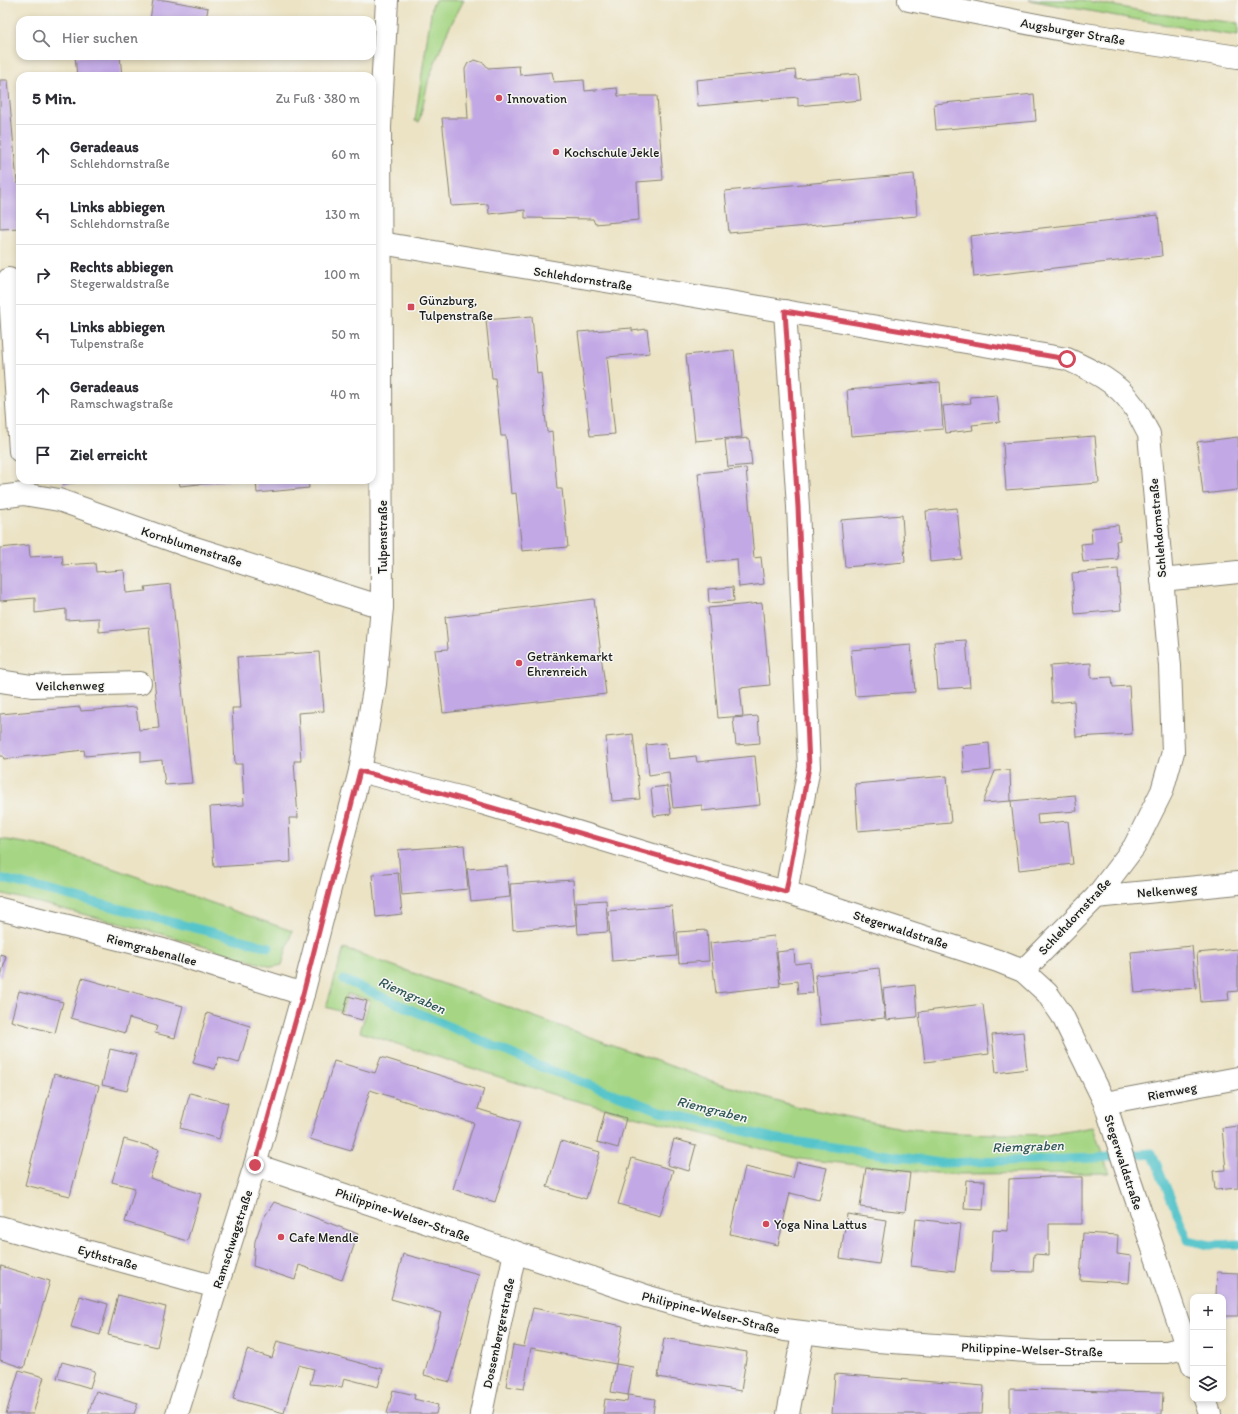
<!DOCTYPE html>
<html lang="de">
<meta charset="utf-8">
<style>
:root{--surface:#fff;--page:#f7f7f7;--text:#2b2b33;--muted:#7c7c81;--line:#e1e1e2}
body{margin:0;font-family:Itim,sans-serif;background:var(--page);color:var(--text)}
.controls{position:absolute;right:12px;bottom:12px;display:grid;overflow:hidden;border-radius:8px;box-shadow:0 2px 6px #0003}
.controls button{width:36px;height:36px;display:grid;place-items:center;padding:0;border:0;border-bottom:1px solid var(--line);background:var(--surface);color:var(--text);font:20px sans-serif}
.stop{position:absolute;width:12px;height:12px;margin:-9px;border:3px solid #d1495b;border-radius:50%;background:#fff}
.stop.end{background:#d1495b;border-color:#fff;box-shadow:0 1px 4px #0008}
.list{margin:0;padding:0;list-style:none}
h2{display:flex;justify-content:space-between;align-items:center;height:52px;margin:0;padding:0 16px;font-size:17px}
h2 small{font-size:13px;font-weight:400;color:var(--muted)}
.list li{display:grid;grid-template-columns:26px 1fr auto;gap:12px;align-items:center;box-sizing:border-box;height:60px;padding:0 16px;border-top:1px solid var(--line)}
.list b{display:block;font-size:15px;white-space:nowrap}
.list p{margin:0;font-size:13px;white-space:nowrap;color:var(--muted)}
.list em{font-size:13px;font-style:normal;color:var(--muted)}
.icon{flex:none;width:22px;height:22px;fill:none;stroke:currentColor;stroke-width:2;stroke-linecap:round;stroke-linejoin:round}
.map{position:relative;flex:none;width:1238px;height:1414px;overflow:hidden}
.search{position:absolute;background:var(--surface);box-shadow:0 2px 6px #0003;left:16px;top:16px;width:360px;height:44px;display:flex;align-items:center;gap:10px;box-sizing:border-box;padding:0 14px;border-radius:12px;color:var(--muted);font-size:15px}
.panel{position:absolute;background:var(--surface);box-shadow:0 2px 6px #0003;left:16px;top:72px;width:360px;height:412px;border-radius:12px}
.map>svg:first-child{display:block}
.green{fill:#a6d684;stroke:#617950}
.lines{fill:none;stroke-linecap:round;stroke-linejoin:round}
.stream{stroke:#57c5cb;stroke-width:9}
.building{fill:#c2a8e5}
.minor-casing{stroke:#848070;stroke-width:24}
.major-casing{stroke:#848070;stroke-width:24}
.minor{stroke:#fff;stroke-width:22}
.major{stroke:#fff;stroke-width:22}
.route{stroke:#d1495b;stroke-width:5}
.poi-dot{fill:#d1495b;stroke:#f6f6f2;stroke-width:1.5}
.labels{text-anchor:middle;stroke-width:3;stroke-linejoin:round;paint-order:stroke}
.street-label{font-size:13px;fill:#1c1c1c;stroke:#f6f6f2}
.poi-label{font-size:13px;fill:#1c1c1c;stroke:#f6f6f2;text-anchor:start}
.water-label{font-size:14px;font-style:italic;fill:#315759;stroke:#f6f6f2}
</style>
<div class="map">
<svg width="1238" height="1414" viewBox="0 0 1238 1414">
<rect width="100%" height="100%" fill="#f6f6f2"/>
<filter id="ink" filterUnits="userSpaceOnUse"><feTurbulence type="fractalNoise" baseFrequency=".025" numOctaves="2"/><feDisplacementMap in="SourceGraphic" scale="8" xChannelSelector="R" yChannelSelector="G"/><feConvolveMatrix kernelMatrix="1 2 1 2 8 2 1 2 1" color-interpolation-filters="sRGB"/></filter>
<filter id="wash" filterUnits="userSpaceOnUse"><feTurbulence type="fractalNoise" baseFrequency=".012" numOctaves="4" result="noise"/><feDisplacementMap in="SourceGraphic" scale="16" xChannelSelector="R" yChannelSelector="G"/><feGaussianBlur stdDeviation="0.9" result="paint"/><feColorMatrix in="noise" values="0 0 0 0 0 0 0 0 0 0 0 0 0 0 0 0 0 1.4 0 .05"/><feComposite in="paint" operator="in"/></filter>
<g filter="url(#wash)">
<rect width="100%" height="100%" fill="#ece3c5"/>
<!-- green -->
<g class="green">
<polygon points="435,0 464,0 448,30 429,78 419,122 415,121 432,6"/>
<polygon points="1029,0 1083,0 1158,14 1238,23 1238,36 1155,23"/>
<polygon points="0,839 37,845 112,868 292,931 282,965 272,967 169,936 0,893"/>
<polygon points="344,948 715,1082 795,1106 901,1128 956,1133 1046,1135 1093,1127 1109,1173 946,1174 800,1159 558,1096 360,1032 370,1000 347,994 342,1012 326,1007"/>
</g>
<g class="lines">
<!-- stream -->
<g class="stream">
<polyline points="0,878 269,947"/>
<polyline points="344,980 539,1066 660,1111 773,1138 941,1163 1097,1158 1152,1153 1188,1240 1209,1245 1238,1244"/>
</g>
</g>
<g id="blocks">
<!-- building -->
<g class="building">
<polygon points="153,0 165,0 208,8 206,20 150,20"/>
<polygon points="75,56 120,56 122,76 77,76"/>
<polygon points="475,60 484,63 488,68 519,66 520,75 552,72 554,82 584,80 585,91 617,88 618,96 657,96 663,180 637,182 639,220 595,224 593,219 525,218 525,210 489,214 488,204 451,206 442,118 468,118 465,69 468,63"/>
<polygon points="795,70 796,79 858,74 861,100 798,106 798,97 698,106 696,80"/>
<polygon points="0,80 8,80 17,183 20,183 20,228 0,229"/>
<polygon points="1034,94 1036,121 936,130 934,104"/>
<polygon points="914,174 917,216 729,233 725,191"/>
<polygon points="1158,215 1162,256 974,277 970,236"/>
<polygon points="532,316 537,374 541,373 547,432 552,431 557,489 562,489 568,547 522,551 516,493 511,494 506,436 501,436 495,378 492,378 486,320"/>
<polygon points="632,328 632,331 647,329 650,353 607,357 615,434 590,436 578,332"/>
<polygon points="734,350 742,437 695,441 686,355"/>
<polygon points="940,382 943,429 851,436 847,390"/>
<polygon points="997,395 1000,422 972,425 973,430 946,433 943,406 971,403 970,397"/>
<polygon points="1095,436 1099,483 1006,490 1003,443"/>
<polygon points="1238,437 1238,490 1203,494 1197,442"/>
<polygon points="749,438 752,465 728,467 725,440"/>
<polygon points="746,468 754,558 761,557 764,584 739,587 737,559 707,562 698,473"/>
<polygon points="63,480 90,480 90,481 63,484"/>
<polygon points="179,480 229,480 229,481 180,486"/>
<polygon points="256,480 308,480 309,488 257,493"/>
<polygon points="957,508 962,559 930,562 926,511"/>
<polygon points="902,515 905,562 845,567 841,520"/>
<polygon points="1118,525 1120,540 1116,541 1118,559 1083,562 1081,544 1092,543 1091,528"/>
<polygon points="29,545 30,557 62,555 63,565 95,563 96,572 124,570 126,593 146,591 145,587 171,584 192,783 165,785 162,760 141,762 141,751 85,756 84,750 4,759 3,756 0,756 0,714 80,707 81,711 136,707 139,730 159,728 149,627 99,632 99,618 66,620 66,609 35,613 35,598 0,601 0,548"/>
<polygon points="1118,569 1121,610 1075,614 1072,573"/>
<polygon points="733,587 734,601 709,603 708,589"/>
<polygon points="594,599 606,694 443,713 435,650 448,649 445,617"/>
<polygon points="762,603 770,685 740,688 743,716 718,718 708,608"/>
<polygon points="966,640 970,687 938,689 934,642"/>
<polygon points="911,645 915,692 855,696 851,650"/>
<polygon points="319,652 324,711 298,713 301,761 294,761 298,818 289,818 291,862 214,867 210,807 244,805 242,764 235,764 232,708 241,708 237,657"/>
<polygon points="1091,663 1091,678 1112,677 1113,687 1129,686 1132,734 1076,737 1074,701 1052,703 1050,666"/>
<polygon points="758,716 760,743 736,745 733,718"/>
<polygon points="633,734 640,799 612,801 606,737"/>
<polygon points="666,743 668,759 696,756 697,762 755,756 760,805 702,811 702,805 673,808 669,772 649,775 646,745"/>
<polygon points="989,743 991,770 964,773 962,746"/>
<polygon points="1010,770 1011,801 983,803 995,771"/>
<polygon points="947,776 951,823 858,831 855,784"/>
<polygon points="667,786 671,814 654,816 651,788"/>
<polygon points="1075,795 1077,811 1037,814 1038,824 1068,821 1073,864 1019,870 1011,801"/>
<polygon points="464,845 468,889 402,895 398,850"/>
<polygon points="507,866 510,897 471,901 467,869"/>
<polygon points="398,873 402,914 376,917 372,875"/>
<polygon points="573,880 576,925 513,930 510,884"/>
<polygon points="606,900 608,932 578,934 576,902"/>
<polygon points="672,906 677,956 612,961 608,911"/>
<polygon points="707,930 709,961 679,963 677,932"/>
<polygon points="774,936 780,986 716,993 710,943"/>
<polygon points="1192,946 1196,988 1135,993 1131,952"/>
<polygon points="1238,949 1238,991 1228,992 1229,1000 1201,1002 1197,953"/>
<polygon points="794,950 795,964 810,962 813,993 798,994 797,981 780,983 777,952"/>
<polygon points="0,954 6,956 1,977 0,977"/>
<polygon points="879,968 885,1018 820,1025 815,975"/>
<polygon points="82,978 183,1006 175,1038 155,1033 157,1026 129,1018 125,1033 71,1018"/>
<polygon points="915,985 917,1017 886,1020 883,989"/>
<polygon points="19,991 63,1002 55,1033 11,1021"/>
<polygon points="348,996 367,1001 362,1020 343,1015"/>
<polygon points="983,1004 989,1054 925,1062 919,1012"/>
<polygon points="207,1013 250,1026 239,1063 219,1057 215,1069 193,1063"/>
<polygon points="1023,1032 1027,1069 996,1073 992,1035"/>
<polygon points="110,1049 136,1055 127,1091 102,1085"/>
<polygon points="381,1057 484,1089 478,1109 520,1122 495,1202 453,1189 474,1123 370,1090 351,1151 310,1139 334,1061 375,1073"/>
<polygon points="54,1074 99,1086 70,1196 25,1185"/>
<polygon points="190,1093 228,1103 219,1139 180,1128"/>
<polygon points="605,1112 626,1118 618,1148 597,1142"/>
<polygon points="1238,1126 1238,1188 1215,1190 1213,1171 1226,1170 1222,1128"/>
<polygon points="124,1139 159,1149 150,1178 201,1194 187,1241 125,1222 135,1188 112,1182"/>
<polygon points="674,1139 696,1145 689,1171 667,1165"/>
<polygon points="561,1141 600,1152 586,1199 547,1187"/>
<polygon points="632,1158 673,1170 660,1216 618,1204"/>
<polygon points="797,1162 827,1168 819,1200 790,1193 778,1245 730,1234 745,1167 793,1178"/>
<polygon points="866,1168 910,1173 905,1212 860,1207"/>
<polygon points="1049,1177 1082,1177 1082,1224 1049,1224 1049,1255 1034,1254 1033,1272 991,1271 993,1230 1008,1231 1009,1179"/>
<polygon points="966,1180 985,1181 983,1210 964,1209"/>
<polygon points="274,1202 358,1234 342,1280 299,1265 295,1280 253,1266 255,1241 263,1219"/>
<polygon points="847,1214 886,1220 879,1264 840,1258"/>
<polygon points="916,1219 961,1224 955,1271 911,1266"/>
<polygon points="1083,1233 1118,1235 1117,1254 1131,1256 1129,1283 1080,1280"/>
<polygon points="403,1254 479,1274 450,1382 424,1375 441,1313 391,1299"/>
<polygon points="1,1266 50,1281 24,1368 0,1360 0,1271"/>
<polygon points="1217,1272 1238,1273 1238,1316 1223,1316 1223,1297 1216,1297"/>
<polygon points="118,1295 166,1307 157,1347 108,1335"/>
<polygon points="80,1296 108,1304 100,1335 71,1327"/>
<polygon points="533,1308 623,1326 616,1364 633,1367 628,1395 611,1392 616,1364 531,1348 524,1389 506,1386 513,1345 524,1347"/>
<polygon points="664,1338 747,1352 741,1391 658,1377"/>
<polygon points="277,1341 383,1369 378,1387 344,1378 342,1387 310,1384 314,1369 298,1365 284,1413 233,1399 247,1350 272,1358"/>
<polygon points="62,1362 95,1371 90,1388 57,1378"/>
<polygon points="19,1370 44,1377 33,1414 6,1414"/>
<polygon points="835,1374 984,1386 982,1414 832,1414"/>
<polygon points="1010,1389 1163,1392 1162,1414 1010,1414"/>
<polygon points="393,1390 415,1395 414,1399 438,1405 436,1414 387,1414"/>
<polygon points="96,1391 138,1403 134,1414 88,1414"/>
<polygon points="628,1395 655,1399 653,1414 603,1414 605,1399 627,1402"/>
</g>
</g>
</g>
<g filter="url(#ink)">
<use href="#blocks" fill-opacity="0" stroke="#848070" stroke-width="1"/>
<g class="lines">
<!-- minor casing -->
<g class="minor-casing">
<g id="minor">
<path d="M381,243L1067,359C1091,370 1116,381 1132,404C1139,413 1143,424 1149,434L1170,666L1173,752L1162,791L1134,847L1096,897L1023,971"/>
<polyline points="9,279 20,451"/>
<polyline points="785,311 798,507 809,767 786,892"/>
<polyline points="0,497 23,494 59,500 182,544 382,607"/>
<polyline points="1162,580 1238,572"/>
<polyline points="0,681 32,686 140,683"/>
<polyline points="360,771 482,803 689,866 786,892 998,961 1023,971 1047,993 1062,1015 1105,1103 1128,1175 1193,1366"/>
<polyline points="1096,897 1238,883"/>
<polyline points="0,909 163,950 303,994"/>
<polyline points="1105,1103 1238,1078"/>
<polyline points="255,1165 649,1297 717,1316 785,1330 877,1341 1041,1352 1167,1352 1187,1347"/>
<polyline points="0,1227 216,1287"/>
<polyline points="1205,1399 1210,1414"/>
<polyline points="177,1414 255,1165 303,994 360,771 375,684 382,607 380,127 387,0"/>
<polyline points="481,1414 515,1252"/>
<polyline points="788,1414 803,1334"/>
</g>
</g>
<!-- major casing -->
<g class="major-casing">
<polyline id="major" points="909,0 1078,33 1238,57"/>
</g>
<!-- minor -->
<use href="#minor" class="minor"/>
<!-- major -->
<use href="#major" class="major"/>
</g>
</g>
<g class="lines" filter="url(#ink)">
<!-- route -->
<path class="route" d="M255,1165L303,994L360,771C503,809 644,853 786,892L809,767L798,507L785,311L1067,359"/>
</g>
<!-- markers -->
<g class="poi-dot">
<circle cx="499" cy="98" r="4"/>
<circle cx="556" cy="152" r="4"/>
<rect x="407" y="303" width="8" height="8" rx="2"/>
<circle cx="519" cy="663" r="4"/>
<circle cx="766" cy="1224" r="4"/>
<circle cx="281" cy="1237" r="4"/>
</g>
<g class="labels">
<!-- street labels -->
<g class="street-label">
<text transform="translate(1073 31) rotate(10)" y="5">Augsburger Straße</text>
<text transform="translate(583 278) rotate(9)" y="5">Schlehdornstraße</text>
<text transform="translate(1157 528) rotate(-95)" y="5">Schlehdornstraße</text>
<text transform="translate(382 537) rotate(-90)" y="5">Tulpenstraße</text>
<text transform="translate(192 546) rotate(18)" y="5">Kornblumenstraße</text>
<text transform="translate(70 685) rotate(-1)" y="5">Veilchenweg</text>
<text transform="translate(1167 890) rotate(-5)" y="5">Nelkenweg</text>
<text transform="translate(1074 916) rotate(-47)" y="5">Schlehdornstraße</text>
<text transform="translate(901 929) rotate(18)" y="5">Stegerwaldstraße</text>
<text transform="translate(152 949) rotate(15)" y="5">Riemgrabenallee</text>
<text transform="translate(1172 1091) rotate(-11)" y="5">Riemweg</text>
<text transform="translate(1124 1162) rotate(72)" y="5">Stegerwaldstraße</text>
<text transform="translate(403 1214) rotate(19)" y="5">Philippine-Welser-Straße</text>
<text transform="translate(232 1239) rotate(-72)" y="5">Ramschwagstraße</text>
<text transform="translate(108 1257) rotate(16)" y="5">Eythstraße</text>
<text transform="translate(711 1312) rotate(14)" y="5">Philippine-Welser-Straße</text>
<text transform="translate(498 1333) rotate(-78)" y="5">Dossenbergerstraße</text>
<text transform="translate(1032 1349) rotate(2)" y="5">Philippine-Welser-Straße</text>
</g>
<!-- poi labels -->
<g class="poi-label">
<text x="507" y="103">Innovation</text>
<text x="564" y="157">Kochschule Jekle</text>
<text x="419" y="305">Günzburg,<tspan x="419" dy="15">Tulpenstraße</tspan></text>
<text x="527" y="661">Getränkemarkt<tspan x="527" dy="15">Ehrenreich</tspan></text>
<text x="774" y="1229">Yoga Nina Lattus</text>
<text x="289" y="1242">Cafe Mendle</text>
</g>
<!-- water labels -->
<g class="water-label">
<text transform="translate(412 995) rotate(24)" y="5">Riemgraben</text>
<text transform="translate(712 1109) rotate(14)" y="5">Riemgraben</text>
<text transform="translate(1028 1146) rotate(-2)" y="5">Riemgraben</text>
</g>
</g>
</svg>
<div class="controls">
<button>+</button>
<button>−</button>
<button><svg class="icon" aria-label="layers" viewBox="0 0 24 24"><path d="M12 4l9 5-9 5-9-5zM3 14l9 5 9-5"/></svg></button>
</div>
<div class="stop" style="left:1067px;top:359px"></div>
<div class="stop end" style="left:255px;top:1165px"></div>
<div class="search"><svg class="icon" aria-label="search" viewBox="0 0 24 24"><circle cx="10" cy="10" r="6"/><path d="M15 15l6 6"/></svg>Hier suchen</div>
<section class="panel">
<h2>5 Min.<small>Zu Fuß · 380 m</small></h2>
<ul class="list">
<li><svg class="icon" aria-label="ahead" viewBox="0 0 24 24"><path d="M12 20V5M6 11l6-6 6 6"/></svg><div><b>Geradeaus</b><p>Schlehdornstraße</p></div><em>60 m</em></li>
<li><svg class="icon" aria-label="left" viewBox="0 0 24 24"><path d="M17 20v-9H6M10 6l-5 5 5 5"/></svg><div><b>Links abbiegen</b><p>Schlehdornstraße</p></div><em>130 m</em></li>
<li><svg class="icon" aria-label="right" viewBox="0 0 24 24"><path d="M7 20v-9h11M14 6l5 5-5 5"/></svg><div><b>Rechts abbiegen</b><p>Stegerwaldstraße</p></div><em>100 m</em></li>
<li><svg class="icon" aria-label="left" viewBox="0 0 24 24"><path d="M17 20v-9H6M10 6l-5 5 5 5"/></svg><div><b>Links abbiegen</b><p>Tulpenstraße</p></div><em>50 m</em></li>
<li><svg class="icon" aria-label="ahead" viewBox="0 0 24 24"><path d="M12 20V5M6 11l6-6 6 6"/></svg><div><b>Geradeaus</b><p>Ramschwagstraße</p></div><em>40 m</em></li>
<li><svg class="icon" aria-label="arrive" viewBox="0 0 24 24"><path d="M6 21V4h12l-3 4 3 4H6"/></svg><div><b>Ziel erreicht</b></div></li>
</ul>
</section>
</div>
